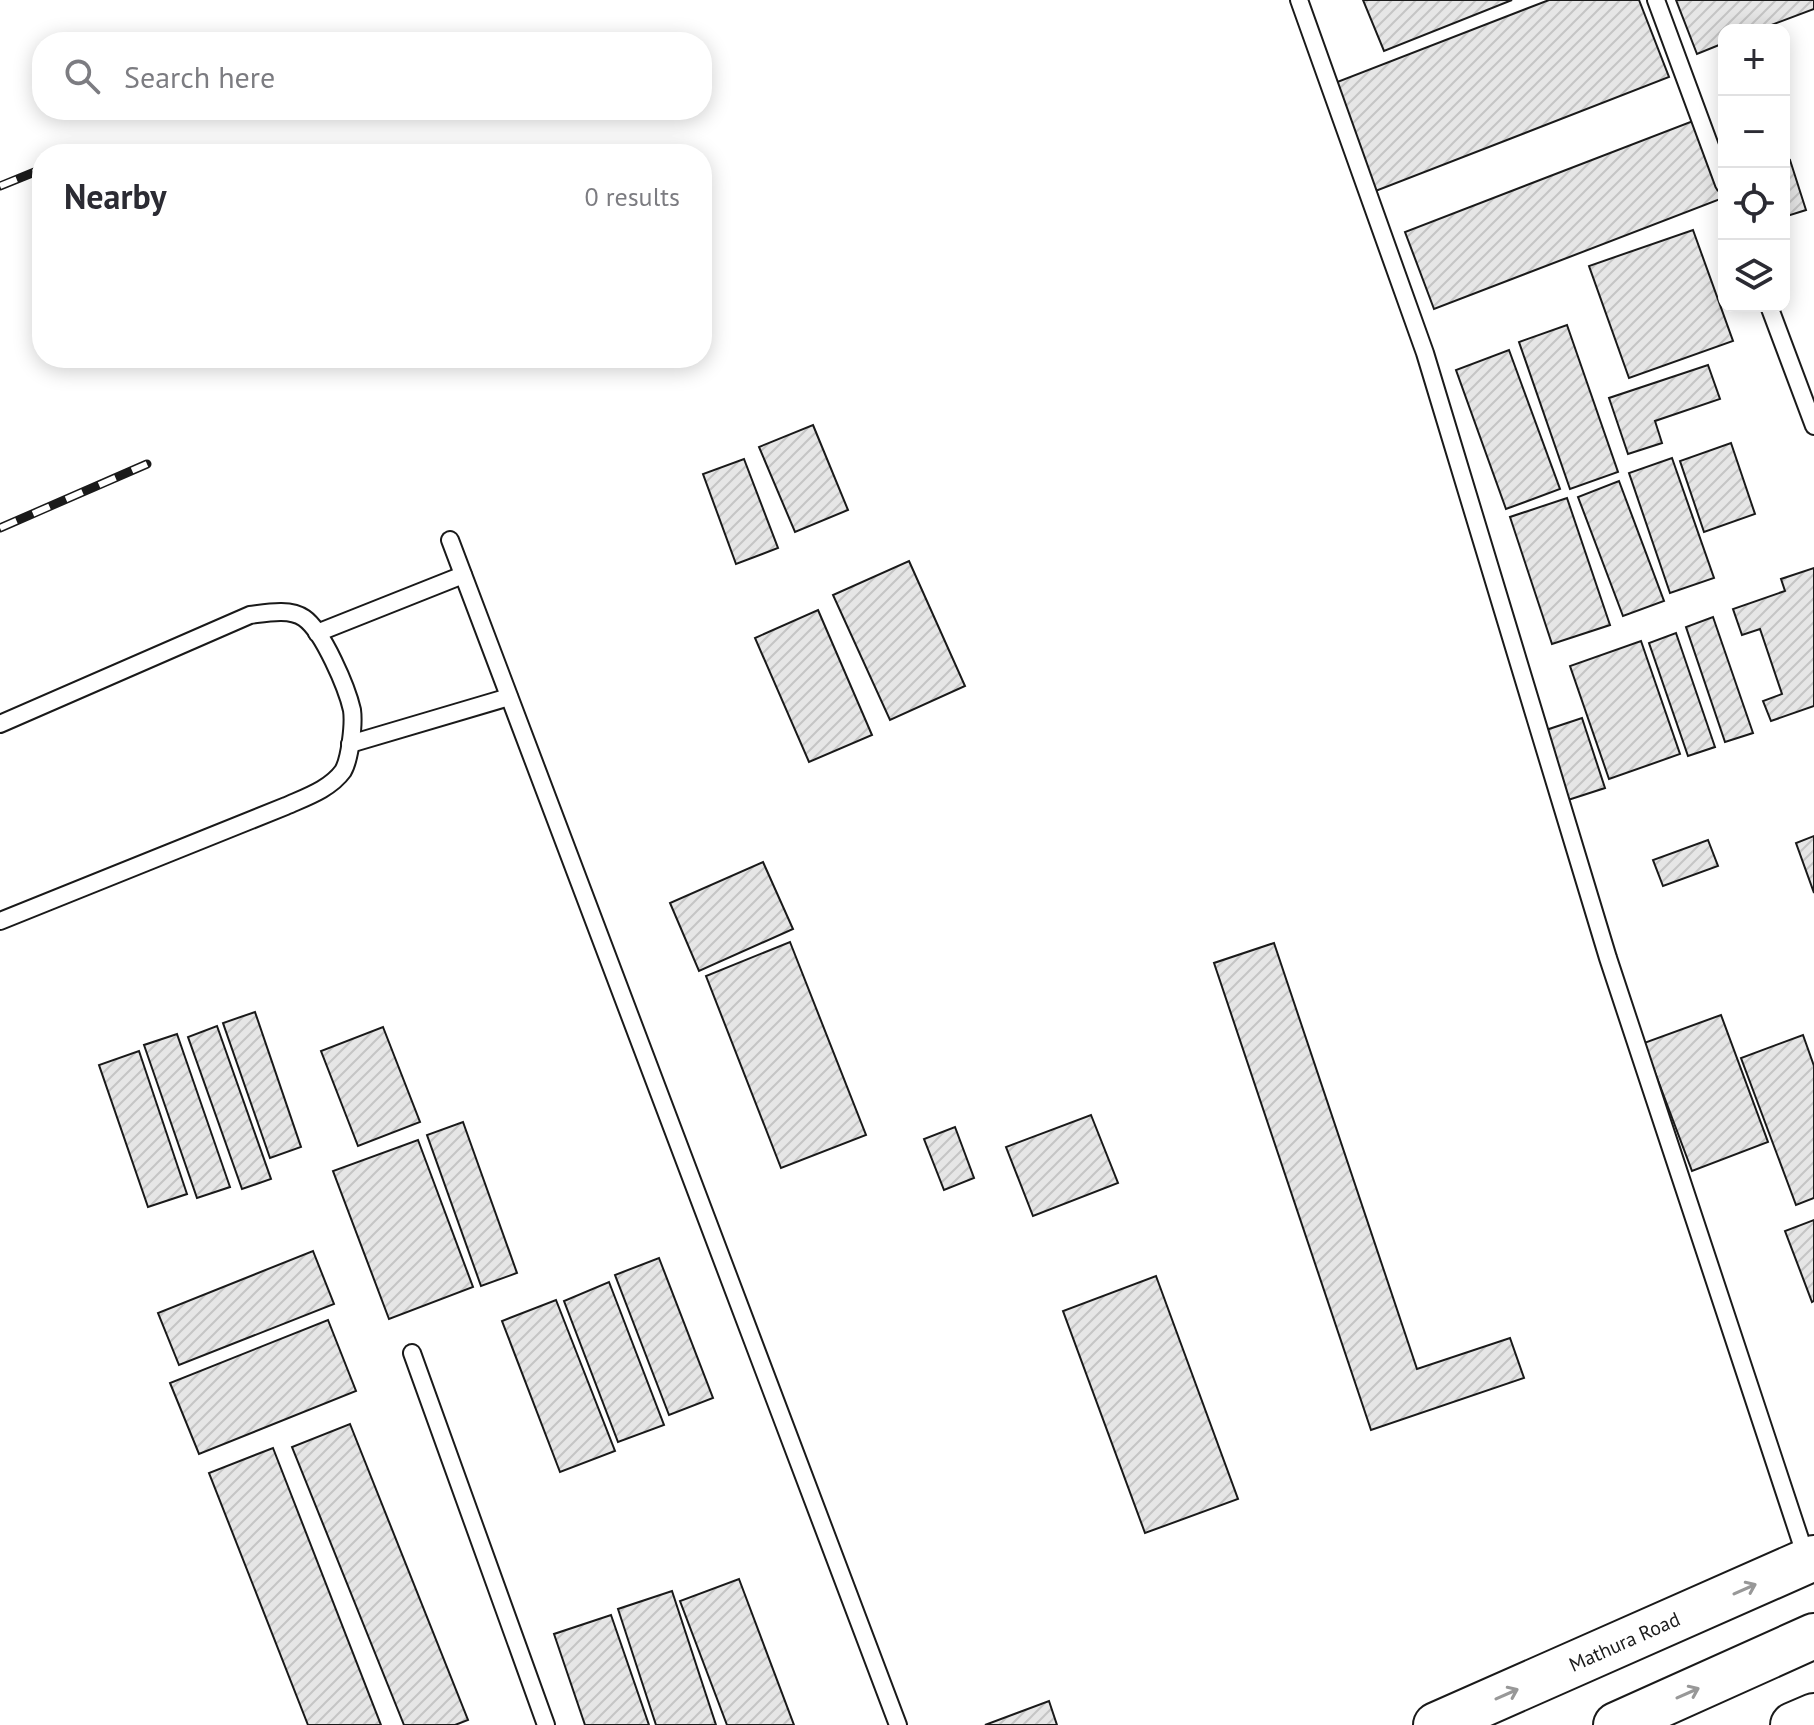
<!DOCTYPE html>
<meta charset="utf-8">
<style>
:root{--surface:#fff;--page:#f2f2f3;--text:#2b2b33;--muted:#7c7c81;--line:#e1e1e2}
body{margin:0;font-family:"PT Sans",sans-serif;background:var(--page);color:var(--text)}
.controls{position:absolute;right:24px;top:24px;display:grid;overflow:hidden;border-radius:16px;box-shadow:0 4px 20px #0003}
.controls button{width:72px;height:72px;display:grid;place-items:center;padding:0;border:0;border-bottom:2px solid var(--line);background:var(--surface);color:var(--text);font:40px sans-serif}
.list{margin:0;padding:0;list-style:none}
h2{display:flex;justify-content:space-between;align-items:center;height:104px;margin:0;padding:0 32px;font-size:34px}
h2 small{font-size:26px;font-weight:400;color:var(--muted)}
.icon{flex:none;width:44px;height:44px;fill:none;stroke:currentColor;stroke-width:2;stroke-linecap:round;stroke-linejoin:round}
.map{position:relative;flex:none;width:1814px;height:1725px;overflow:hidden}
.search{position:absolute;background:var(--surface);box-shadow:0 4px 20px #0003;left:32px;top:32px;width:680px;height:88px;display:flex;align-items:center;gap:20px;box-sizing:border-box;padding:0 28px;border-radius:32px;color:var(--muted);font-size:30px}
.panel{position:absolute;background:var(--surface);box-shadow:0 4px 20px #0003;left:32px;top:144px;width:680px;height:224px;border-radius:32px}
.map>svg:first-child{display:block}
.building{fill:url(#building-hatch);stroke:#1a1a1a;stroke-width:2}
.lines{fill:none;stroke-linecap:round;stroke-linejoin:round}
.lane-casing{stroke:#1a1a1a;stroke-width:20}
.secondary-casing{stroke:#1a1a1a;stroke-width:48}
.highway-casing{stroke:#1a1a1a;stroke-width:48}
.lane{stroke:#fff;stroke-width:16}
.secondary{stroke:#fff;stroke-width:44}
.highway{stroke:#fff;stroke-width:44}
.rail-casing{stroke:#1a1a1a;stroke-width:9}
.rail{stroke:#fff;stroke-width:6;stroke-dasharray:18;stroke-linecap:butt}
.oneway{stroke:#989898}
.labels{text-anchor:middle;stroke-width:6;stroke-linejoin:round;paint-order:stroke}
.street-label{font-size:20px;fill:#1a1a1a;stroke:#fff}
</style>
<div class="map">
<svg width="1814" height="1725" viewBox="0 0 1814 1725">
<defs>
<pattern id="building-hatch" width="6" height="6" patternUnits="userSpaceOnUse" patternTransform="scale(2)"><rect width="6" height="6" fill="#e6e6e6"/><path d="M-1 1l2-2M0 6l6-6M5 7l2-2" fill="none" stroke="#c5c5c5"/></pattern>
</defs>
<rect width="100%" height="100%" fill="#fff"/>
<!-- building -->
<g class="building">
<polygon points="1363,0 1512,0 1384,51"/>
<polygon points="1549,0 1639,0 1669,77 1373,192 1332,84"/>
<polygon points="1676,0 1814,0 1814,9 1758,30 1724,30 1724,43 1697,54"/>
<polygon points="1693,121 1723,198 1434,309 1405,232"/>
<polygon points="1790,160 1806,210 1784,217 1784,162"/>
<polygon points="1693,230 1733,341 1629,378 1589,266"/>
<polygon points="1567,325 1618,472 1570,489 1519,342"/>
<polygon points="1509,350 1560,489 1506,509 1456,370"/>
<polygon points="1708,365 1720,399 1655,421 1662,443 1628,454 1609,398"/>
<polygon points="813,425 848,510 795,532 759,447"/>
<polygon points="1731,443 1755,514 1704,532 1680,461"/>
<polygon points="1672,458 1714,578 1670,593 1629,473"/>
<polygon points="744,459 778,548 736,564 703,474"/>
<polygon points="1619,481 1664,601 1623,616 1578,497"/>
<polygon points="1567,498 1610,625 1552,644 1510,517"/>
<polygon points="909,561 965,686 890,720 833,595"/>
<polygon points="1814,568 1814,706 1771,721 1763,701 1782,694 1760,629 1742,635 1733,609 1785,591 1781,579"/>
<polygon points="818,610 872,735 809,762 755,638"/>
<polygon points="1713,617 1753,733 1725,742 1686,627"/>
<polygon points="1676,633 1715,747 1688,756 1649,643"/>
<polygon points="1641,641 1680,754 1609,779 1570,666"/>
<polygon points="1582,718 1605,788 1565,801 1543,731"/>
<polygon points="1814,836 1814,893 1796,843"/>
<polygon points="1708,840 1718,866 1663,886 1653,860"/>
<polygon points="763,862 793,929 699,971 670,903"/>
<polygon points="790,942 866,1135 781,1168 706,976"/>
<polygon points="1274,943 1417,1369 1510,1338 1524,1378 1371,1430 1214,963"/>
<polygon points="255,1012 301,1147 270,1158 223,1023"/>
<polygon points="1721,1015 1768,1142 1692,1171 1644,1043"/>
<polygon points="217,1026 271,1179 242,1189 188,1037"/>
<polygon points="383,1027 420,1122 358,1146 321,1051"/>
<polygon points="177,1034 230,1187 197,1198 144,1045"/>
<polygon points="1803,1035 1814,1066 1814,1198 1796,1205 1741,1058"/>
<polygon points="139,1051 187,1194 148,1207 99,1065"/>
<polygon points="1091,1115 1118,1183 1033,1216 1006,1147"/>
<polygon points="463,1122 517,1273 481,1286 427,1135"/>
<polygon points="955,1127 974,1178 944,1190 924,1139"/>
<polygon points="418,1140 473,1287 389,1319 333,1171"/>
<polygon points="1814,1220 1814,1301 1812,1302 1785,1231"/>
<polygon points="313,1251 334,1304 179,1365 158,1313"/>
<polygon points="659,1258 713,1398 669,1415 615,1275"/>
<polygon points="1156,1276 1238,1499 1145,1533 1063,1311"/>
<polygon points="609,1282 664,1425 618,1442 564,1301"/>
<polygon points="556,1300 615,1451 560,1472 502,1321"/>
<polygon points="328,1320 356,1391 199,1454 170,1383"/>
<polygon points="350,1424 468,1720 455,1725 404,1725 292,1447"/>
<polygon points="273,1448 381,1725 308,1725 209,1473"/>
<polygon points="739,1579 794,1725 727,1725 680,1601"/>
<polygon points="672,1591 716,1725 656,1725 618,1609"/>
<polygon points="611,1615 649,1725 585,1725 554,1634"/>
<polygon points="1049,1701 1057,1725 985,1725"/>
</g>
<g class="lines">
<!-- lane casing -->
<g class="lane-casing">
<g id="lane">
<polyline points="1299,0 1425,353 1608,958 1807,1560"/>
<polyline points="1656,0 1724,184"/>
<polyline points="1769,306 1814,426"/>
<polyline points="450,540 898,1725"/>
<polyline points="317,633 463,575"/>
<path d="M0,724L250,615C266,613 290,608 304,618C323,631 347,688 352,710C354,724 350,759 343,771C330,789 306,797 286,806L0,921"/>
<polyline points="350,744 509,697"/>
<polyline points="412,1353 546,1725"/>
</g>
</g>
<!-- secondary casing -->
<g class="secondary-casing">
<g id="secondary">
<path id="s1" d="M1436,1725L1814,1558"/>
</g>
</g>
<!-- highway casing -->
<g class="highway-casing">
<g id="highway">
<polyline points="1616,1725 1814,1636"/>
<polyline points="1793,1725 1814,1716"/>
</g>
</g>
<!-- lane -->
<use href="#lane" class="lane"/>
<!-- secondary -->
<use href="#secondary" class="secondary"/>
<!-- highway -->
<use href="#highway" class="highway"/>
<!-- rail casing -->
<g class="rail-casing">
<g id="rail">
<polyline points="0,186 42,169"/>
<polyline points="0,528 147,464"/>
</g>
</g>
<!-- rail -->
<use href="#rail" class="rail"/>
</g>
<!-- one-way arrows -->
<defs><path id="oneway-shaft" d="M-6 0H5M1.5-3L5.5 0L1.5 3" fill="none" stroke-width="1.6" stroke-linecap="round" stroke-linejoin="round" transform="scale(2)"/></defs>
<g class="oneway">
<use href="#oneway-shaft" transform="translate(1745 1589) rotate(-24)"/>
<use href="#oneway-shaft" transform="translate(1688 1693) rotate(-24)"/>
<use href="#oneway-shaft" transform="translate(1507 1694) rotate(-24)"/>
</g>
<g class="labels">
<!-- street labels -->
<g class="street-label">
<text dy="7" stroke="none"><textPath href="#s1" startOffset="206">Mathura Road</textPath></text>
</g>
</g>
</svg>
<div class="controls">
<button>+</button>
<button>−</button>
<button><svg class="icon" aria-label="locate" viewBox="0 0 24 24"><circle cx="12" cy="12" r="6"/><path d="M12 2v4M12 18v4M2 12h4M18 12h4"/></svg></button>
<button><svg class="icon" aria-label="layers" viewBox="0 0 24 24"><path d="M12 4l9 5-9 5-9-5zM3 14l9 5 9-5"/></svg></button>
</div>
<div class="search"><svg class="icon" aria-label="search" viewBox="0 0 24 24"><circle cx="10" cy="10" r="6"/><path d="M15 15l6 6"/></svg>Search here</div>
<section class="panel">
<h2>Nearby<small>0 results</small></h2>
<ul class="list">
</ul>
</section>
</div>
